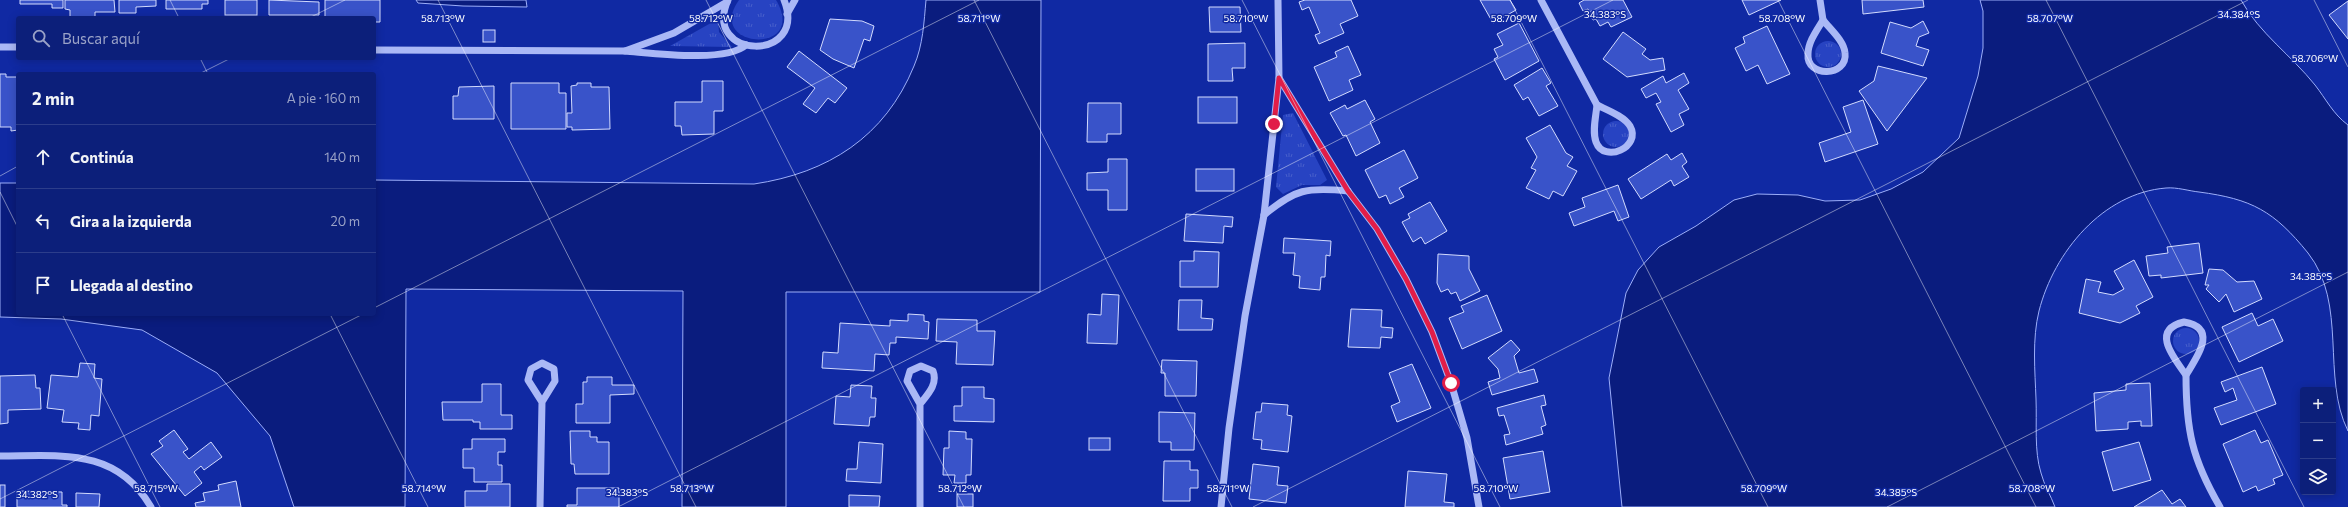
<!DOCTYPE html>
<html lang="es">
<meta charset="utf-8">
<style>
:root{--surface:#0c1f7a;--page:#1a2c81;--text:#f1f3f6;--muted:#9aa2c7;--line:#2c3d8b}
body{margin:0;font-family:Commissioner,sans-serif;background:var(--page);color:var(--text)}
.controls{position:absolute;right:12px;bottom:12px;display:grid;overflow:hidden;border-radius:4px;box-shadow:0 2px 10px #0003}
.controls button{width:36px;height:36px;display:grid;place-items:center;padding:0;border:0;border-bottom:1px solid var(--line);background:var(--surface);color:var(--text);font:20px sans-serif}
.stop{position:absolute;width:12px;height:12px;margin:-9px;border:3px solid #e11d48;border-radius:50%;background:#fff}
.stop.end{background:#e11d48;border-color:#fff;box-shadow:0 1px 4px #0008}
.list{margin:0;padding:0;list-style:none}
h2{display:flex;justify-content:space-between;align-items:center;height:52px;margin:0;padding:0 16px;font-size:17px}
h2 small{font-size:13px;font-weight:400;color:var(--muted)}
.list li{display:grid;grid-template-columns:26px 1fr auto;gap:12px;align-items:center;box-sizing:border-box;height:64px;padding:0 16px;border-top:1px solid var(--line)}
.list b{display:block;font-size:15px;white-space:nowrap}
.list em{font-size:13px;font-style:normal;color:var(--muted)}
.icon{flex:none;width:22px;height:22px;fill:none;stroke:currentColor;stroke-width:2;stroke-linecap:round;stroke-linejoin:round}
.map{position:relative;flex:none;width:2348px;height:507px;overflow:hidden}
.search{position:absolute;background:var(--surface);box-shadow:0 2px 10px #0003;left:16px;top:16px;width:360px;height:44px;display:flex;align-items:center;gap:10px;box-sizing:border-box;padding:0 14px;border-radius:4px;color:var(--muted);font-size:15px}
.panel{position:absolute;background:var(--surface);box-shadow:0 2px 10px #0003;left:16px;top:72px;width:360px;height:244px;border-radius:4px}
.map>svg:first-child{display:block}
.grass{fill:url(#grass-tufts)}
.water{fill:#0a1c7e;stroke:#9caef9}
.building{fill:#3953c9;stroke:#d3dbfe}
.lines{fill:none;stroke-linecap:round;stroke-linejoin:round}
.minor{stroke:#aab8f6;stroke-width:7}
.route{stroke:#e11d48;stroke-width:5}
.ticks{fill:none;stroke:#fff;stroke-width:1;stroke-opacity:0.45}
.ticks-label{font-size:10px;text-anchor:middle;fill:#fff;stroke:#1029a3;stroke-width:3;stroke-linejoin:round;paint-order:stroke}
</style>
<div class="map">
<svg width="2348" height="507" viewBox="0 0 2348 507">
<defs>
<pattern id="grass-tufts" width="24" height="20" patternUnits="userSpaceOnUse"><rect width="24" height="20" fill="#2743c2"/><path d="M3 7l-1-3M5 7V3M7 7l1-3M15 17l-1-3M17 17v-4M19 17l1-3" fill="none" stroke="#475fcb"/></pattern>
</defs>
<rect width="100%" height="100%" fill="#1029a3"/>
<!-- grass -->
<g class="grass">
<path d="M739,0H776C809,56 704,49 739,0Z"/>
<polygon points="718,19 719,32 732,47 670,46"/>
<circle cx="1828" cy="54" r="13"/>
<polygon points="1293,113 1327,180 1320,185 1302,185 1283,194 1276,187 1283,115"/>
<circle cx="1616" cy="134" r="13"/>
<circle cx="2186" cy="341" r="13"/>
</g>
<!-- water -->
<g class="water">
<polygon points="416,0 526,0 527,7 463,6 418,3"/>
<path d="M926,0H1041L1040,292H786V507H682L683,291L406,289L405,507H294L270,436L217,373L142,330L61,319L0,317V183H18V314H374V180L754,184C828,173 885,137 914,66C923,45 924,22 926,0Z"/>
<path d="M1980,0H2241C2259,33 2292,56 2315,85C2326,99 2333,114 2348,125V431C2321,377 2348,304 2308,253C2274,211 2252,199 2199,192C2189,191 2177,187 2166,188C2103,193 2054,252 2039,311C2032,339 2035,371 2036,399C2037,423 2034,451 2041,473C2044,485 2051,496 2055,507H1622L1609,378L1626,293L1638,270L1659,247L1696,226L1734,200L1757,194L1798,195L1825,201L1860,200L1891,189L1923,172L1959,138L1978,76L1983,48V11Z"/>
</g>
<!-- building -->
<g class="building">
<polygon points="20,0 63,0 63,8 52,8 52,4 20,4"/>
<polygon points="65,0 114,0 115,12 95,12 95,17 70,17 70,10 65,9"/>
<polygon points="119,0 156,0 156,6 136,7 136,13 119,13"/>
<polygon points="166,0 208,0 208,4 202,4 202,9 166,9"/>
<rect x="225" y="0" width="32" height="15"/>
<polygon points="269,0 319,2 319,15 269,15"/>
<polygon points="325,0 380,0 380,22 374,22 374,18 325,18"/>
<polygon points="1305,0 1351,0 1358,16 1340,24 1344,33 1319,44 1315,35 1320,33 1309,7 1302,10 1299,2"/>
<polygon points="1480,0 1510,0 1516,10 1493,23"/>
<polygon points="1584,0 1623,0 1632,17 1611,27 1608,22 1600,26 1596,19 1593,20 1588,9 1583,11 1579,3"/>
<polygon points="1742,0 1781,0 1749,15"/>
<polygon points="1862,0 1923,0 1924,7 1863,14"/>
<polygon points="2348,1 2348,39 2329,15"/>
<polygon points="1209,7 1240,7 1241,32 1210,32"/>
<polygon points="830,19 862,21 874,26 870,41 864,39 854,68 833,59 820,50"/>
<polygon points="1923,21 1929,33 1919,37 1916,46 1929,50 1923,66 1881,53 1890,22 1911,28"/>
<polygon points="1519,23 1539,61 1505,80 1494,59 1498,57 1494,49 1503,45 1497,34"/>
<polygon points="1767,26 1790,74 1767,84 1758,65 1746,71 1735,48 1745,43 1743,37"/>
<rect x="483" y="30" width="12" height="12"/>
<polygon points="1623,32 1646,49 1642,54 1650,60 1663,58 1665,70 1627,77 1603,59"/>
<polygon points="1245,43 1245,68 1232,68 1233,81 1208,81 1208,44"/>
<polygon points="1348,46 1361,75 1349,80 1353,90 1329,101 1314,67 1337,57 1335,52"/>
<polygon points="799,51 847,88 835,103 828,98 816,113 803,104 815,88 787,67"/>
<polygon points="1878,66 1927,78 1887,131 1859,91 1874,81"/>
<polygon points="1542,68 1551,83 1546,86 1558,106 1539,116 1528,97 1523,100 1514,85"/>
<polygon points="1684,73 1689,83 1678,90 1689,109 1679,114 1684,125 1671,132 1656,104 1661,102 1656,93 1646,98 1641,89 1663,76 1666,83"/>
<polygon points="0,74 6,74 6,77 18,77 18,130 11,131 11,127 0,127"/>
<polygon points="702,81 723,81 723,111 714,111 714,134 682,135 681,126 675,126 675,102 702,102"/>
<polygon points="511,83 559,83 559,93 566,93 566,129 511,129"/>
<polygon points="577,83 591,83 591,87 609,87 610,129 572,130 572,127 567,127 567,113 572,113 571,86 577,85"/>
<polygon points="494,86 494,119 453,119 453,96 458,96 459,87"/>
<rect x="1198" y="97" width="39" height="26"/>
<polygon points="1365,100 1375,119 1370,122 1380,143 1356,156 1346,135 1343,136 1330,113 1345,105 1347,109"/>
<polygon points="1863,100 1878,144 1825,162 1819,143 1851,132 1843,107"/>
<polygon points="1088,103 1121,103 1121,134 1107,134 1107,142 1087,142"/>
<polygon points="1550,125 1566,153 1573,157 1567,166 1577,171 1563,196 1553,191 1549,199 1526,188 1536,170 1531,168 1537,157 1526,138"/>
<polygon points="1404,150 1418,178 1399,188 1404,197 1390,204 1386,195 1379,198 1365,170"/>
<polygon points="1682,153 1687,162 1682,166 1689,177 1674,186 1671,180 1641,199 1628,179 1667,154 1671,160"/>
<polygon points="1108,159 1127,159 1127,210 1108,210 1108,190 1087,190 1087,173 1108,172"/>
<rect x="1196" y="169" width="38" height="22"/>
<polygon points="1618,185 1629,217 1618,221 1614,211 1574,226 1569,213 1585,207 1582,198"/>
<polygon points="1430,202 1447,231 1425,244 1421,237 1413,242 1402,222 1410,218 1408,214"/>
<polygon points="1186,214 1233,217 1232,227 1224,226 1223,243 1184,241"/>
<polygon points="1284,238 1331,241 1330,256 1326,255 1325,277 1321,277 1320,290 1299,288 1300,276 1293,275 1295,253 1283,253"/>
<polygon points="2199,243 2203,273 2161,278 2161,275 2149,276 2146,256 2168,253 2167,247"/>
<polygon points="1194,251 1219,252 1218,287 1180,287 1180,261 1194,261"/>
<polygon points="1438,254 1469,256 1469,269 1480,291 1460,301 1456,292 1451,294 1448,289 1441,292 1437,283"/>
<polygon points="2134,260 2153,297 2136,306 2140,313 2120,323 2079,313 2086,279 2101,282 2098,292 2113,295 2124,289 2114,271"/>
<polygon points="2209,269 2223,270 2237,282 2254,281 2262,299 2234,312 2226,294 2219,302 2206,289 2209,285 2205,285"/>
<polygon points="1102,294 1119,295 1117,344 1087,343 1088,314 1101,315"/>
<polygon points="1487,295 1502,331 1462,349 1449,318 1464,312 1461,306"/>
<polygon points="1179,300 1202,300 1201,318 1213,319 1212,330 1178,330"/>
<polygon points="1351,309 1382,310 1381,327 1393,328 1392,338 1381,337 1380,348 1348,347"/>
<polygon points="2252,313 2258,326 2273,319 2283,341 2239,362 2222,327"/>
<polygon points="908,314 924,315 924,321 929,322 928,339 896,337 896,343 890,343 889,355 875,354 874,371 822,368 823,352 838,353 840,323 890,326 890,320 908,321"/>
<polygon points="937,319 977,320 977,331 995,331 993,365 956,364 957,342 936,341"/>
<polygon points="1511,340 1520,350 1514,356 1519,373 1534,369 1538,382 1492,395 1488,382 1500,378 1498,369 1488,358"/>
<polygon points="1162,360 1197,361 1196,396 1165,396 1165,373 1161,373"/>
<polygon points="80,363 95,364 94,378 102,379 99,416 91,415 90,430 78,429 79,423 62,422 64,410 47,408 51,375 78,377"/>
<polygon points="1412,364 1431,408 1397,422 1391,406 1400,402 1389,373"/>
<polygon points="2262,367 2276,404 2221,425 2214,408 2237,400 2233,388 2225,392 2221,382"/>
<polygon points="35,375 36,388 40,388 41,409 8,410 8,423 0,424 0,376"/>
<polygon points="587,377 612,377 612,385 634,385 634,394 610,395 610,423 576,423 576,404 583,404 583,382 587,382"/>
<polygon points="2150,383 2152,426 2141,426 2141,421 2128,422 2128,429 2096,431 2094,393 2126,390 2126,384"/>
<polygon points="482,384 501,384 501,415 512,415 512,429 480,429 480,422 473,422 473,420 443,420 442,402 482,402"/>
<polygon points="851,385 872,386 871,398 876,398 875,417 870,417 869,426 834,424 836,396 850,397"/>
<polygon points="962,387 984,387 984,398 994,399 994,422 954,421 954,406 962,406"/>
<polygon points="1544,395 1546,405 1541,406 1546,425 1541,427 1543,434 1506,445 1504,435 1510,434 1504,415 1499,416 1497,408"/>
<polygon points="1262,403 1288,405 1287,415 1292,416 1288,452 1261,449 1262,440 1253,439 1256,412 1261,412"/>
<polygon points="1159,412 1195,413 1194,450 1171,450 1171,442 1159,442"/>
<polygon points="174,430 188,449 183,452 189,459 211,442 222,457 204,470 201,466 194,472 202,483 185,496 151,454 163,446 159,441"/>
<polygon points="2255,430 2261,443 2268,440 2283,475 2273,479 2275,484 2258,491 2256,486 2243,492 2223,444"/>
<polygon points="570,431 590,431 590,437 597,437 597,442 609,442 609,474 575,474 574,464 571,464"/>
<polygon points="949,431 966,432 966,439 972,439 971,475 966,475 966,483 954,483 955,475 943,475 944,448 949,448"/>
<rect x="1089" y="438" width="21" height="12"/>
<polygon points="472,439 505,439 505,452 498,452 498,465 502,465 502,482 474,482 474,468 463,468 463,449 472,449"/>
<polygon points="859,442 883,444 881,483 846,481 847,469 857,469"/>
<polygon points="2139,442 2151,480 2113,491 2102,452"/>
<polygon points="1543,451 1550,492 1510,499 1503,458"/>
<polygon points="1164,461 1190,461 1190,470 1198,470 1198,488 1190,488 1190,501 1163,501"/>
<polygon points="1253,464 1279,467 1277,485 1288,486 1286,503 1249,499"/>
<polygon points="1408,471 1447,474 1444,502 1454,503 1454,507 1405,507"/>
<polygon points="236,481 241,507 196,507 195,503 205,501 203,493 219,490 218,485"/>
<polygon points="487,484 510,484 510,507 465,507 465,491 487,491"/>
<rect x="0" y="485" width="5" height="22"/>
<polygon points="577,488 619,488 619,507 567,507 567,505 577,505"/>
<polygon points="2162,490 2172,504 2180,499 2186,507 2134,507"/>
<polygon points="17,491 62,492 62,505 67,505 67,507 17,507"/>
<polygon points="76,493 100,494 99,507 76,507"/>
<rect x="957" y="494" width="16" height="13"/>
<polygon points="849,495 880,496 879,507 849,507"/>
</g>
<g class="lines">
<!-- minor -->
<g class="minor">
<path d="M728,0C701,60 809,63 784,0"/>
<polyline points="1278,0 1279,78 1348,191 1377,229 1406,279 1432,332 1451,383 1467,438 1479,507"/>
<polyline points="1541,0 1597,105"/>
<polyline points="1820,0 1823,20"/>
<path d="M727,2L674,33L625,51C652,53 726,63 746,45"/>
<polyline points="787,14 795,0"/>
<path d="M1823,20C1831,30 1844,41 1845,53C1848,77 1806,78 1808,54C1808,42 1817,30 1823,20Z"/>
<polyline points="0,47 18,47"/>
<polyline points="374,50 625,51"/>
<path d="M1597,105C1607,110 1624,116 1630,126C1642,147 1604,164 1596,142C1592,131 1596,116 1597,105Z"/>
<path d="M1264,215C1295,189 1307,187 1348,191"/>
<path d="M2184,322C2219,328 2197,357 2186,375C2174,358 2150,330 2184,322Z"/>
<path d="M2186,375C2186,430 2192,459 2220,507"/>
<path d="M0,456C60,456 116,447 151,507"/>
<polyline points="540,507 542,402 555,381 554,369 542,363 531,369 528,380 542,402"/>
<path d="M920,507V404L907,381L910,371L921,366L933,371C938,384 928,394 920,404"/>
<polyline points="1221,507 1229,428 1245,316 1264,215 1279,78"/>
</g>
</g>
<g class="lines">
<!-- route -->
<polyline class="route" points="1274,124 1279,78 1348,191 1377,229 1406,279 1432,332 1451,383"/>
</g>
<!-- ticks -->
<path class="ticks" d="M170,0L179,18M438,0L696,507M706,0L964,507M974,0L1232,507M1242,0L1500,507M1510,0L1768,507M1778,0L2036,507M2046,0L2304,507M2314,0L2348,67M309,18L345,0M200,58L208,74M199,74L231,58M0,176L18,166M0,192L18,228M374,308L979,0M62,314L160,507M330,314L428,507M0,499L363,314M618,507L1613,0M1253,507L2248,0M1887,507L2348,272"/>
<g class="ticks-label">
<text x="1605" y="18">34.383°S</text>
<text x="2239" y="18">34.384°S</text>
<text x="443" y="22">58.713°W</text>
<text x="711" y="22">58.712°W</text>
<text x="979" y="22">58.711°W</text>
<text x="1246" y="22">58.710°W</text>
<text x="1514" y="22">58.709°W</text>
<text x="1782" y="22">58.708°W</text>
<text x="2050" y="22">58.707°W</text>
<text x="2315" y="62">58.706°W</text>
<text x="2311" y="280">34.385°S</text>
<text x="156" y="492">58.715°W</text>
<text x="424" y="492">58.714°W</text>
<text x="692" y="492">58.713°W</text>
<text x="960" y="492">58.712°W</text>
<text x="1228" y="492">58.711°W</text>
<text x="1496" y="492">58.710°W</text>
<text x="1764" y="492">58.709°W</text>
<text x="2032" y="492">58.708°W</text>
<text x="627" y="496">34.383°S</text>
<text x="1896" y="496">34.385°S</text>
<text x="37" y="498">34.382°S</text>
</g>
</svg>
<div class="controls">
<button>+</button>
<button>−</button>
<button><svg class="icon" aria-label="layers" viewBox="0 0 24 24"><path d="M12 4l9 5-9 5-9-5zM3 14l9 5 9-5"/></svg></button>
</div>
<div class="stop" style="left:1451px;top:383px"></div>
<div class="stop end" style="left:1274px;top:124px"></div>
<div class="search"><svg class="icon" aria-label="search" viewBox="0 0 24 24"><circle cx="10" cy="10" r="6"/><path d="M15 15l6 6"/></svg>Buscar aquí</div>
<section class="panel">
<h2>2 min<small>A pie · 160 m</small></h2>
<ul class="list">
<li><svg class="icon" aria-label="ahead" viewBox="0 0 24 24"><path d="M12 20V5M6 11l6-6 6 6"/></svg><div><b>Continúa</b></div><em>140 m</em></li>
<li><svg class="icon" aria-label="left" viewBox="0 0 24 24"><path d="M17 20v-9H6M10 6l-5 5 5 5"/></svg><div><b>Gira a la izquierda</b></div><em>20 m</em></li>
<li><svg class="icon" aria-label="arrive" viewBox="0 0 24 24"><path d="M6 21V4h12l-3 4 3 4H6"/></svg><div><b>Llegada al destino</b></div></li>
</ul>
</section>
</div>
